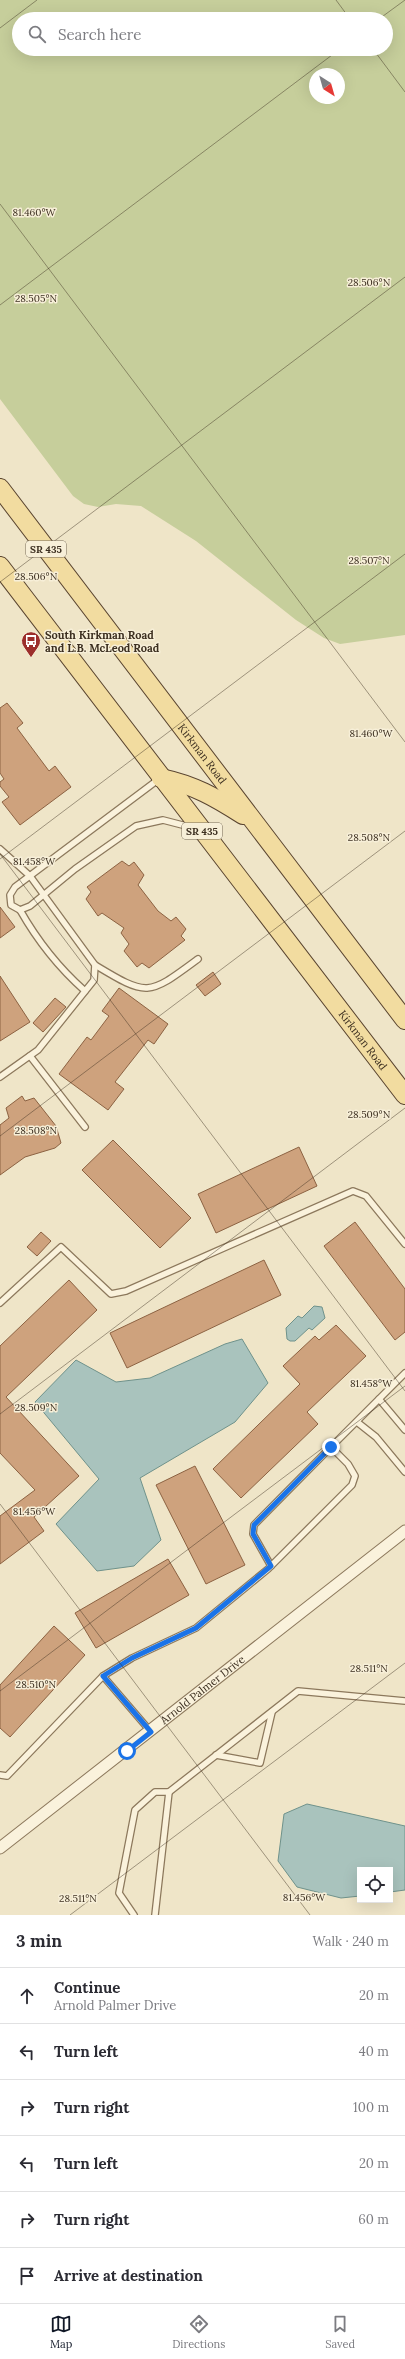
<!DOCTYPE html>
<meta charset="utf-8">
<style>
:root{--surface:#fff;--page:#f7f7f7;--text:#2b2b33;--muted:#7c7c81;--line:#e1e1e2;--accent:#111827}
body{margin:0;font-family:Lora,serif;background:var(--page);color:var(--text)}
.controls{position:absolute;right:12px;bottom:12px;display:grid;overflow:hidden;border-radius:0px;box-shadow:0 4px 16px #0002}
.controls button{width:36px;height:36px;display:grid;place-items:center;padding:0;border:0;border-bottom:1px solid var(--line);background:var(--surface);color:var(--text);font:20px sans-serif}
.compass{position:absolute;left:309px;top:68px;width:36px;height:36px;border-radius:50%;background:var(--surface);box-shadow:0 4px 16px #0002;rotate:143deg}
.stop{position:absolute;width:12px;height:12px;margin:-9px;border:3px solid #1a73e8;border-radius:50%;background:#fff}
.stop.end{background:#1a73e8;border-color:#fff;box-shadow:0 1px 4px #0008}
.list{margin:0;padding:0;list-style:none}
h2{display:flex;justify-content:space-between;align-items:center;height:52px;margin:0;padding:0 16px;font-size:17px}
h2 small{font-size:13px;font-weight:400;color:var(--muted)}
.list li{display:grid;grid-template-columns:26px 1fr auto;gap:12px;align-items:center;box-sizing:border-box;height:56px;padding:0 16px;border-top:1px solid var(--line)}
.list b{display:block;font-size:15px;white-space:nowrap}
.list p{margin:0;font-size:13px;white-space:nowrap;color:var(--muted)}
.list em{font-size:13px;font-style:normal;color:var(--muted)}
.icon{flex:none;width:22px;height:22px;fill:none;stroke:currentColor;stroke-width:2;stroke-linecap:round;stroke-linejoin:round}
.map{position:relative;flex:none;width:405px;height:1915px;overflow:hidden}
.search{position:absolute;background:var(--surface);box-shadow:0 4px 16px #0002;left:12px;right:12px;top:12px;height:44px;display:flex;align-items:center;gap:10px;box-sizing:border-box;padding:0 14px;border-radius:22px;color:var(--muted);font-size:15px}
.sheet{height:388px;background:var(--surface)}
nav{display:flex;justify-content:space-around;align-items:center;box-sizing:border-box;height:56px;border-top:1px solid var(--line);background:var(--surface);font-size:11px;color:var(--muted)}
nav a{display:grid;justify-items:center;gap:2px}
nav .on{color:var(--accent)}
.map>svg:first-child{display:block}
.green{fill:#c6ce9b;fill-rule:evenodd}
.water{fill:#a9c3bd;stroke:#6f928b}
.building{fill:#cea27d;stroke:#8c6242}
.lines{fill:none;stroke-linecap:round;stroke-linejoin:round}
.lane-casing{stroke:#8c785c;stroke-width:8}
.street-casing{stroke:#8c785c;stroke-width:13}
.primary-casing{stroke:#5a4530;stroke-width:20}
.lane{stroke:#faf2dc;stroke-width:5.5}
.street{stroke:#faf2dc;stroke-width:11}
.primary{stroke:#f2dca0;stroke-width:18}
.route{stroke:#1a73e8;stroke-width:5}
.ticks{fill:none;stroke:#3c2f20;stroke-width:1;stroke-opacity:0.45}
.labels{text-anchor:middle;stroke-width:3;stroke-linejoin:round;paint-order:stroke}
.shield{fill:#f7efd8;stroke:#746957;stroke-width:1}
.shield-label{font-size:10px;font-weight:bold;fill:#3c2f20}
.poi-label{font-size:11px;font-weight:bold;fill:#3c2f20;stroke:#f7efd8;text-anchor:start}
.street-label{font-size:11px;fill:#3c2f20;stroke:#f7efd8}
.ticks-label{font-size:10px;text-anchor:middle;fill:#3c2f20;stroke:#f7efd8;stroke-width:3;stroke-linejoin:round;paint-order:stroke}
</style>
<div class="map">
<svg width="405" height="1915" viewBox="0 0 405 1915">
<rect width="100%" height="100%" fill="#efe5c8"/>
<!-- green -->
<path class="green" d="M0,0H405V635L340,644L324,638L296,620L196,541L141,506L116,504L98,507L84,504L73,496L0,399ZM19,19H386V49H19ZM315,74H339V98H315Z"/>
<!-- water -->
<g class="water">
<polygon points="314,1306 322,1307 325,1318 312,1330 309,1328 295,1341 290,1341 287,1339 286,1328 298,1316 302,1318"/>
<polygon points="242,1339 268,1383 235,1422 140,1478 161,1540 134,1566 97,1571 56,1524 99,1479 35,1402 76,1360 116,1382 150,1378 225,1344"/>
<polygon points="307,1804 405,1826 405,1890 390,1892 390,1870 360,1870 360,1896 341,1898 297,1887 278,1861 284,1814"/>
</g>
<!-- building -->
<g class="building">
<polygon points="7,703 23,723 17,728 49,771 55,766 71,787 20,825 2,802 9,797 0,786 0,782 4,779 0,773 0,708"/>
<polygon points="122,861 129,866 134,862 144,875 138,885 158,911 171,921 176,917 186,929 181,936 185,940 149,968 142,963 137,967 124,951 129,944 121,933 124,928 102,913 98,916 86,899 91,892 87,887"/>
<polygon points="0,907 15,927 0,938"/>
<polygon points="213,972 221,984 205,996 196,985"/>
<polygon points="0,976 30,1022 0,1041"/>
<polygon points="119,988 168,1024 154,1044 148,1040 115,1082 124,1089 108,1110 59,1074 87,1037 91,1040 109,1016 102,1011"/>
<polygon points="55,998 66,1007 43,1032 33,1023"/>
<polygon points="22,1096 25,1101 34,1098 56,1126 61,1143 55,1148 25,1157 0,1175 0,1125 9,1118 6,1108"/>
<polygon points="113,1140 191,1218 160,1248 82,1170"/>
<polygon points="299,1147 317,1186 216,1233 198,1194"/>
<polygon points="355,1222 405,1289 405,1332 395,1340 324,1246"/>
<polygon points="41,1232 51,1241 37,1256 27,1247"/>
<polygon points="264,1260 281,1295 127,1368 110,1333"/>
<polygon points="69,1280 97,1310 6,1397 79,1476 34,1517 44,1531 0,1564 0,1516 35,1490 0,1453 0,1346"/>
<polygon points="336,1325 366,1356 307,1412 318,1424 241,1498 213,1469 300,1384 283,1366 315,1336 319,1340"/>
<polygon points="195,1466 245,1565 206,1584 156,1485"/>
<polygon points="168,1559 189,1595 96,1648 75,1613"/>
<polygon points="54,1626 85,1655 10,1737 0,1728 0,1685"/>
</g>
<g class="lines">
<!-- lane casing -->
<g class="lane-casing">
<g id="lane">
<polyline points="159,779 15,887 10,895 11,905 20,910 30,906 75,869 136,826 163,820 194,828"/>
<polyline points="0,849 30,876 95,965 94,980 38,1050 0,1077"/>
<path d="M20,910C37,940 59,968 85,991"/>
<path d="M95,965C148,997 148,996 198,959"/>
<polyline points="30,1056 85,1127"/>
<polyline points="0,1303 61,1247 111,1294 126,1291 353,1191 366,1196 405,1244"/>
<polyline points="379,1399 405,1430"/>
<polyline points="357,1422 376,1437 405,1472"/>
<polyline points="271,1566 253,1534 254,1525 331,1447"/>
<polyline points="103,1676 151,1732"/>
<polyline points="216,1755 260,1763 272,1712"/>
<polyline points="0,1775 7,1776 103,1676 132,1658 196,1628 268,1569 352,1485 355,1476 348,1464 331,1447 405,1373"/>
<polyline points="134,1915 119,1893 135,1810 155,1792 169,1792 298,1691 405,1701"/>
<polyline points="155,1915 169,1792"/>
</g>
</g>
<!-- street casing -->
<g class="street-casing">
<g id="street">
<path id="s1" d="M0,1848L405,1531"/>
</g>
</g>
<!-- primary casing -->
<g class="primary-casing">
<g id="primary">
<path id="s2" d="M0,488L405,1020"/>
<path id="s3" d="M0,566L405,1095"/>
<path d="M161,778C194,785 215,797 243,815"/>
</g>
</g>
<!-- lane -->
<use href="#lane" class="lane"/>
<!-- street -->
<use href="#street" class="street"/>
<!-- primary -->
<use href="#primary" class="primary"/>
</g>
<g class="lines">
<!-- route -->
<polyline class="route" points="127,1751 151,1732 103,1676 132,1658 196,1628 271,1566 253,1534 254,1525 331,1447"/>
</g>
<!-- ticks -->
<path class="ticks" d="M336,0L350,19M379,19L405,0M0,28L37,0M373,49L405,92M0,204L405,742M0,305L340,49M0,582L405,277M0,854L405,1391M0,859L405,554M0,1136L405,831M0,1414L405,1108M0,1504L310,1915M0,1691L405,1386M70,1915L405,1663"/>
<!-- icons -->
<defs>
<g id="bus-pin" transform="scale(1)"><path d="M0 17L-7.5 6A9.5 9.5 0 1 1 7.5 6Z" fill="#9c2e2b" stroke="#f7efd8"/><path d="M-5-6H5V4H4V6H2V4H-2V6H-4V4H-5ZM-3.5-4V0h7V-4ZM-3.5 1.2v1.5H-2V1.2ZM2 1.2v1.5H3.5V1.2Z" fill="#fff"/></g>
</defs>
<g fill-rule="evenodd">
<use href="#bus-pin" x="31" y="641"/>
</g>
<g class="labels">
<!-- shield labels -->
<g class="shield">
<rect x="26" y="541" width="40" height="16" rx="3"/>
<rect x="182" y="823" width="40" height="16" rx="3"/>
</g>
<g class="shield-label">
<text x="46" y="553">SR 435</text>
<text x="202" y="835">SR 435</text>
</g>
<!-- poi labels -->
<g class="poi-label">
<text x="45" y="639">South Kirkman Road<tspan x="45" dy="13">and L.B. McLeod Road</tspan></text>
</g>
<!-- street labels -->
<g class="street-label">
<text dy="4" stroke="none"><textPath href="#s2" startOffset="334">Kirkman Road</textPath></text>
<text dy="4" stroke="none"><textPath href="#s3" startOffset="597">Kirkman Road</textPath></text>
<text dy="4" stroke="none"><textPath href="#s1" startOffset="257">Arnold Palmer Drive</textPath></text>
</g>
</g>
<g class="ticks-label">
<text x="34" y="216">81.460°W</text>
<text x="369" y="286">28.506°N</text>
<text x="36" y="302">28.505°N</text>
<text x="369" y="564">28.507°N</text>
<text x="36" y="580">28.506°N</text>
<text x="371" y="737">81.460°W</text>
<text x="369" y="841">28.508°N</text>
<text x="34" y="865">81.458°W</text>
<text x="369" y="1118">28.509°N</text>
<text x="36" y="1134">28.508°N</text>
<text x="371" y="1387">81.458°W</text>
<text x="36" y="1411">28.509°N</text>
<text x="34" y="1515">81.456°W</text>
<text x="369" y="1672">28.511°N</text>
<text x="36" y="1688">28.510°N</text>
<text x="304" y="1901">81.456°W</text>
<text x="78" y="1902">28.511°N</text>
</g>
</svg>
<div class="controls">
<button><svg class="icon" aria-label="locate" viewBox="0 0 24 24"><circle cx="12" cy="12" r="6"/><path d="M12 2v4M12 18v4M2 12h4M18 12h4"/></svg></button>
</div>
<svg class="compass" viewBox="-18 -18 36 36"><path d="M0-13l5 13h-10z" fill="#e53935"/><path d="M0 13l5-13h-10z" fill="#7c7c81"/></svg>
<div class="stop" style="left:127px;top:1751px"></div>
<div class="stop end" style="left:331px;top:1447px"></div>
<div class="search"><svg class="icon" aria-label="search" viewBox="0 0 24 24"><circle cx="10" cy="10" r="6"/><path d="M15 15l6 6"/></svg>Search here</div>
</div>
<section class="sheet">
<h2>3 min<small>Walk · 240 m</small></h2>
<ul class="list">
<li><svg class="icon" aria-label="ahead" viewBox="0 0 24 24"><path d="M12 20V5M6 11l6-6 6 6"/></svg><div><b>Continue</b><p>Arnold Palmer Drive</p></div><em>20 m</em></li>
<li><svg class="icon" aria-label="left" viewBox="0 0 24 24"><path d="M17 20v-9H6M10 6l-5 5 5 5"/></svg><div><b>Turn left</b></div><em>40 m</em></li>
<li><svg class="icon" aria-label="right" viewBox="0 0 24 24"><path d="M7 20v-9h11M14 6l5 5-5 5"/></svg><div><b>Turn right</b></div><em>100 m</em></li>
<li><svg class="icon" aria-label="left" viewBox="0 0 24 24"><path d="M17 20v-9H6M10 6l-5 5 5 5"/></svg><div><b>Turn left</b></div><em>20 m</em></li>
<li><svg class="icon" aria-label="right" viewBox="0 0 24 24"><path d="M7 20v-9h11M14 6l5 5-5 5"/></svg><div><b>Turn right</b></div><em>60 m</em></li>
<li><svg class="icon" aria-label="arrive" viewBox="0 0 24 24"><path d="M6 21V4h12l-3 4 3 4H6"/></svg><div><b>Arrive at destination</b></div></li>
</ul>
</section>
<nav>
<a class="on"><svg class="icon" aria-label="map" viewBox="0 0 24 24"><path d="M3 6l6-2 6 2 6-2v14l-6 2-6-2-6 2zM9 4v14M15 6v14"/></svg>Map</a>
<a><svg class="icon" aria-label="directions" viewBox="0 0 24 24"><path d="M12 3l9 9-9 9-9-9zM9 14v-3h6M13 9l2 2-2 2"/></svg>Directions</a>
<a><svg class="icon" aria-label="saved" viewBox="0 0 24 24"><path d="M7 4h10v16l-5-4-5 4z"/></svg>Saved</a>
</nav>
